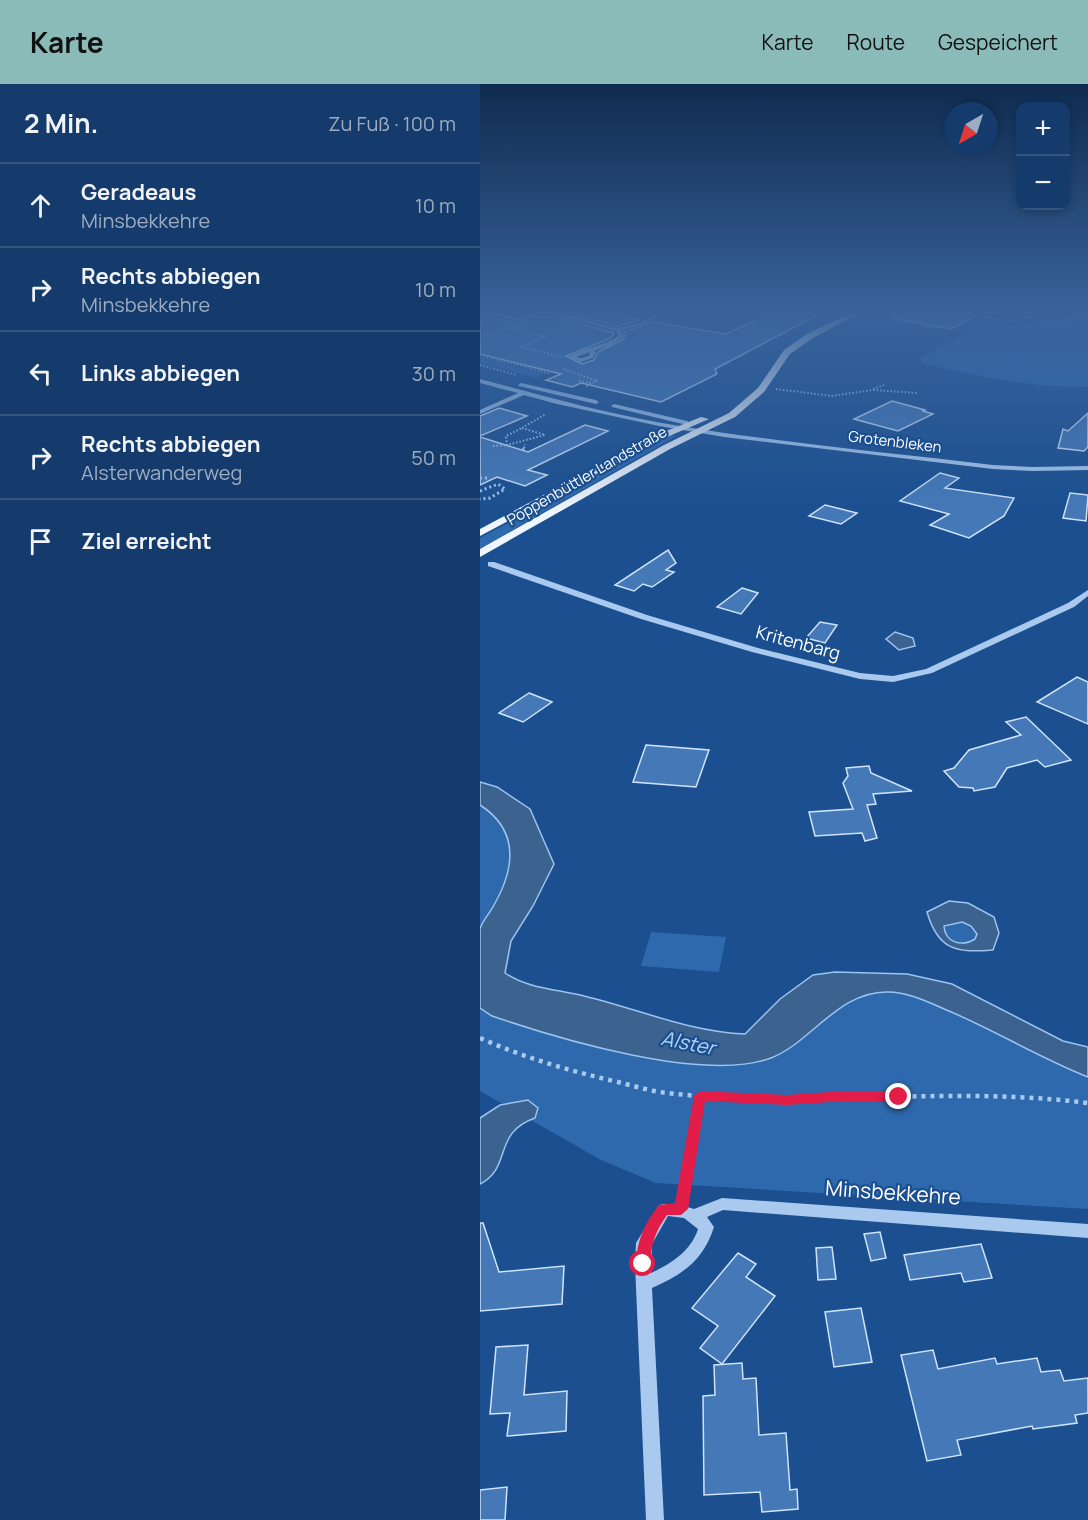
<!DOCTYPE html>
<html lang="de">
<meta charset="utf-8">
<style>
:root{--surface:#143b6b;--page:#214673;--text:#f1f3f6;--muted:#9dadc1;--line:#33557e;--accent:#8bbbb9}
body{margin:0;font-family:Manrope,sans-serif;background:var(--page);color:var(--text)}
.controls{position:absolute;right:18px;top:18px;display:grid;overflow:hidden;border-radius:12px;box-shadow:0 3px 9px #0003}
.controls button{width:54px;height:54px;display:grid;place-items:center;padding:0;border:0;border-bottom:2px solid var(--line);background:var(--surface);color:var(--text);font:30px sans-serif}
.compass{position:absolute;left:464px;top:18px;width:54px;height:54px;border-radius:50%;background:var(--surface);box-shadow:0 3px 9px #0003;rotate:219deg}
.stop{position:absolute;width:18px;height:18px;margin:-14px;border:4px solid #e11d48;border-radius:50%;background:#fff}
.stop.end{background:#e11d48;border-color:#fff;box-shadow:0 2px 6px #0008}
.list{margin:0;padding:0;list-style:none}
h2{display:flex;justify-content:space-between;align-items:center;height:78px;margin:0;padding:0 24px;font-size:26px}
h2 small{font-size:20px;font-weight:400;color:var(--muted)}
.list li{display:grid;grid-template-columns:39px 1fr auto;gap:18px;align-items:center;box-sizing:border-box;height:84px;padding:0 24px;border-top:2px solid var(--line)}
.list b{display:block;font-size:22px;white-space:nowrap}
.list p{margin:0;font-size:20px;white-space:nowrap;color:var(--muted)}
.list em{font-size:20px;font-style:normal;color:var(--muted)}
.icon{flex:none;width:33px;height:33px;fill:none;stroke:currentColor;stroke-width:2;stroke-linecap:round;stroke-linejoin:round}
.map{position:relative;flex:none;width:608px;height:1436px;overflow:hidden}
header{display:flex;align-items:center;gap:36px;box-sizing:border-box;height:84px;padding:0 30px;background:var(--accent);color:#111}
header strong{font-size:28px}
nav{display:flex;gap:33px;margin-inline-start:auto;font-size:21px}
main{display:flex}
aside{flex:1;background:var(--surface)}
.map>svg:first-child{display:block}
.green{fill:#2e69ad}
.water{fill:#3c6290;stroke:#9cc4f0;stroke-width:1.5;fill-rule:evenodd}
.building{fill:#4478b7;stroke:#cfe3fa;stroke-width:1.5}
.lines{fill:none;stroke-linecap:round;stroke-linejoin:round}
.path-far3{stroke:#a9c9ee;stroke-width:2;stroke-dasharray:1.5 2;stroke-linecap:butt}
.path-far2{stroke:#a9c9ee;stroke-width:3;stroke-dasharray:2 3;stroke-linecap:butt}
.path-far1{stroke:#a9c9ee;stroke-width:4.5;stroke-dasharray:4 5;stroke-linecap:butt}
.path{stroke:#a9c9ee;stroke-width:6;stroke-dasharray:4.5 7;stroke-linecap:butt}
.minor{fill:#a9c9ee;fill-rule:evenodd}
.major{fill:#f0f6ff;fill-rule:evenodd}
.route{fill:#e11d48}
.labels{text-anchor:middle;stroke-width:4.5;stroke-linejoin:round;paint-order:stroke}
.far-street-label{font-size:15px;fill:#fff;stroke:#1b4f8f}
.street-label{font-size:18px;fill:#fff;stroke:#1b4f8f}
.water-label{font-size:20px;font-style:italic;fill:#b5d3f5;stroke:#1b4f8f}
.near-street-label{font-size:21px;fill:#fff;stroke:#1b4f8f}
</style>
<header>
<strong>Karte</strong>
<nav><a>Karte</a><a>Route</a><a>Gespeichert</a></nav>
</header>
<main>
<aside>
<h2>2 Min.<small>Zu Fuß · 100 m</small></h2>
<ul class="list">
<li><svg class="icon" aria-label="ahead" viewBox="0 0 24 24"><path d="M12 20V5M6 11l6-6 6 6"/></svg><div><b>Geradeaus</b><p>Minsbekkehre</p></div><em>10 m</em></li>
<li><svg class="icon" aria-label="right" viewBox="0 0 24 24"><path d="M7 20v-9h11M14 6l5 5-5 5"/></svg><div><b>Rechts abbiegen</b><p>Minsbekkehre</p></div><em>10 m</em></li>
<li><svg class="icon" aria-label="left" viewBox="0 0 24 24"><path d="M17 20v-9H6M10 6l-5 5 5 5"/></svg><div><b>Links abbiegen</b></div><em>30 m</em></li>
<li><svg class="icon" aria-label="right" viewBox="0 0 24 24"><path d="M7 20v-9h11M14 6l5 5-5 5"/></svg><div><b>Rechts abbiegen</b><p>Alsterwanderweg</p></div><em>50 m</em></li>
<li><svg class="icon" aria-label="arrive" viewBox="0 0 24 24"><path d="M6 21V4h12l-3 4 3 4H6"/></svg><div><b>Ziel erreicht</b></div></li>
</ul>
</aside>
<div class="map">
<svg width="608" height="1436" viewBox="0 0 608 1436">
<rect width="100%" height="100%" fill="#1b4f8f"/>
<!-- green -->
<g class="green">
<path d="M608,227V303C551,304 497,292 441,279V273L480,252Z"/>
<polygon points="0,272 64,290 56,294 0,279"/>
<polygon points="191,351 196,352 0,465 0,454"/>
<path d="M0,698L17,703L50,725L74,780L53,822L31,857L25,889C50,904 76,905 104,912C158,926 210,948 265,950L300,915L333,891L355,888L427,890L472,900L583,957L608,963V1125L176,1099L121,1076L0,1007Z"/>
<path d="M482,838L491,842L497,850L495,855C481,863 466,859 463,842Z"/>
<polygon points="171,848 246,853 239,888 161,882"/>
</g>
<!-- water -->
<g class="water">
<polygon points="415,548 433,554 435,562 419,566 406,555"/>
<path d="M0,698L17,703L50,725L74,780L53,822L31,857L25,889C49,905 76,905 104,912C158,925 210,948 265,950L300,915L333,891L355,888L427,890L472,900L583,957L608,963V993C560,974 516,947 469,927C450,919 429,908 408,908C358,907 332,958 291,974C225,999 79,955 12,932L0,924C0,903 0,864 0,845C2,837 10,829 14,821C35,784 40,747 0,721Z"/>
<path d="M469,817L488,819L514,833L519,849L513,866C476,869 458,866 447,828ZM482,838L491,842L497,850L495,855C482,863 465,859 464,842Z"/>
<path d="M48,1016L58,1024L55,1034C12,1049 33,1083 0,1100V1034L20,1021Z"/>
</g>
<!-- building -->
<g class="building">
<polygon points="0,227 45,236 47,227 51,232 75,233 134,249 131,254 86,272 102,280 114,276 118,268 144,255 144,248 172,238 246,250 295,227 345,227 235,285 237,290 181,318 101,299 92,303 66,296 81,290 0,270"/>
<polygon points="83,227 120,227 160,236 136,242"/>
<polygon points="415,227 505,227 471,245 414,235"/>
<polygon points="412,317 445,326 443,327 453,330 418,347 374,335"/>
<polygon points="19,324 47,332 0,352 0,332"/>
<polygon points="608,329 608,363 604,367 578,364 583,345 588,347"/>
<polygon points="105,341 128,347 48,386 67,391 45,402 17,393 0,401 0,353 48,368"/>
<polygon points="460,389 479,394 465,404 534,414 524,432 489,454 450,441 469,430 420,417"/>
<polygon points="590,409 608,411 606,437 583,434"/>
<polygon points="345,421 377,429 361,440 329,432"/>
<polygon points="188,466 196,479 186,486 194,488 172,503 163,500 154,507 135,501"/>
<polygon points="262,504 278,509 261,530 237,523"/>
<polygon points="340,538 357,541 345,559 326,554"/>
<polygon points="597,593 608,598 608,640 557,618"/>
<polygon points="49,609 72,618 43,638 19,629"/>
<polygon points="546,633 591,676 565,683 557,676 527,684 515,703 494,707 493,704 479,703 464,687 474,684 489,666 541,651 526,638"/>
<polygon points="166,661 229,666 216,703 153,698"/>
<polygon points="389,682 391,689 432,707 393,710 396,720 387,721 397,754 385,757 382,749 335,752 329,728 373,725 363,699 368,692 366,684"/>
<polygon points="0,1139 3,1139 19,1188 84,1182 82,1220 0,1227"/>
<polygon points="400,1148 406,1174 391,1177 384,1150"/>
<polygon points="501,1160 512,1194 484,1198 481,1189 430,1196 424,1171"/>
<polygon points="352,1163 356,1195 338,1196 336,1164"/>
<polygon points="258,1169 276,1180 266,1193 295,1212 242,1280 220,1264 238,1242 212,1224"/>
<polygon points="381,1224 392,1278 354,1283 345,1228"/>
<polygon points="48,1261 44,1311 87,1307 86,1347 27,1352 30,1329 10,1330 16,1263"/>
<polygon points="453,1266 458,1285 515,1274 517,1280 557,1274 561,1288 580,1286 584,1297 608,1294 608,1329 595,1331 597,1339 553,1345 552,1342 477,1356 481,1371 447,1377 421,1271"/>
<polygon points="262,1279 263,1295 276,1294 279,1351 306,1349 310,1406 317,1405 318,1425 282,1428 280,1408 224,1411 223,1312 235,1311 234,1281"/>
<polygon points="27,1403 25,1436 0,1436 0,1406"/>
</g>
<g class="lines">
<!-- path-far3 -->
<g class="path-far3">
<polyline points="20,227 42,232"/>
<polyline points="475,227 520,236 546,227"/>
<polyline points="407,229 448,243 458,243"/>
<polyline points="546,234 560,232 567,227"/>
<polyline points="559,241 608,233"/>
<polyline points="32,244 66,253 40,263 82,273"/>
<polyline points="0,253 50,238"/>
<polyline points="0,271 71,290"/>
<polyline points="0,281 37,291"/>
<polyline points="84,285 117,297 105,303"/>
<polyline points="99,297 111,299"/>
<polyline points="296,305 352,312 393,306 438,309"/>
<polyline points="393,305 404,301"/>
<polyline points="42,344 66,330"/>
<polygon points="42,344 65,351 27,361 26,352"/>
<polyline points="13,362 27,361"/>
<polyline points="44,364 45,360"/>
</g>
<!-- path-far2 -->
<g class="path-far2">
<polyline points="43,366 44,362"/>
<polyline points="0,394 10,394"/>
<polyline points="0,407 18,400 25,405 10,414 0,415"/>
</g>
<!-- path-far1 -->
<g class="path-far1">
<path d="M0,954C45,974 90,987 138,998C154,1002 170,1007 187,1009C327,1025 468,1001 608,1019"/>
<polyline points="212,1059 220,1012"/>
</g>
<!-- path -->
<polyline class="path" points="203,1112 212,1057"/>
<!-- minor -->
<g class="minor">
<path d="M49,227H75L136,244L159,239L182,227H189L163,241L141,246L143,253L131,261L114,267L116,268L113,274L101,278L88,273C103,263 123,263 138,252L136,247L75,231L51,230ZM110,268L109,272L101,274L96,273Z"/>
<path d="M0,295C60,311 121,328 182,339C292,358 403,368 513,381L553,383L608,382V386L553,387L513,385L244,353L179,342L77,320L44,311L0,330V326L38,309L0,299Z"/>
<polygon points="41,299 116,316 119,318 116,320 39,302 38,301"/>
<polygon points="134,320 207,337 210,339 207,341 132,323 131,322"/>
<polygon points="8,478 14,478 167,531 278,564 380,589 413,592 446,585 588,519 608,506 608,512 594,523 452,589 413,598 380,595 272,568 161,535 8,482"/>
<path d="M242,1114L608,1140V1154L243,1126L227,1133L234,1143C223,1177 203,1190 172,1204L184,1436H166L155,1180L156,1159L179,1121L184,1120H197L214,1125ZM188,1132L204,1134L218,1145C211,1167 192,1179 171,1189L172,1160Z"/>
</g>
<!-- major -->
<g class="major">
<polygon points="374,227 383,227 333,254 310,270 284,308 255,333 190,365 0,473 0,465 184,361 249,329 278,304 304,266 327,250"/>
<polygon points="221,333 229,335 180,356 0,452 0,445 174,352"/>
</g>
</g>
<!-- sky -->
<linearGradient id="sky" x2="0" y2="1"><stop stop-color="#0f2b4f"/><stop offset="0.53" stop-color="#39639b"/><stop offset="1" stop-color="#39639b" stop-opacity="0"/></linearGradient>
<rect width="608" height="428" fill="url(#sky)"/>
<!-- route -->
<path class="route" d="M220,1007L307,1011L364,1007L419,1008L425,1013L419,1018L364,1017L307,1021L225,1017L208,1125L201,1131H187C175,1148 171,1160 170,1180L163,1186L156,1180C157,1156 164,1140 179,1121L195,1119L214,1012Z"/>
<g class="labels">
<!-- far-street labels -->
<g class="far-street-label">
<text transform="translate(415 358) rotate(7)" y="5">Grotenbleken</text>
<text transform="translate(107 392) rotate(-30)" y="5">Poppenbüttler Landstraße</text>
</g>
<!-- street labels -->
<g class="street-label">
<text transform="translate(318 559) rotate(15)" y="6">Kritenbarg</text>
</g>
<!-- water labels -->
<g class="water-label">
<text transform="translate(208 959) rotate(11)" y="7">Alster</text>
</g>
<!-- near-street labels -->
<g class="near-street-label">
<text transform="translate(413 1109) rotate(4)" y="7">Minsbekkehre</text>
</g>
</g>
</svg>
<div class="controls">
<button>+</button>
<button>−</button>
</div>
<svg class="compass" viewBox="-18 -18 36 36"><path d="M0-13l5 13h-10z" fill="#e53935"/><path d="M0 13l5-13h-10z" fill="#9dadc1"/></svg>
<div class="stop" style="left:163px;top:1180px"></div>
<div class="stop end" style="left:419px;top:1013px"></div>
</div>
</main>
